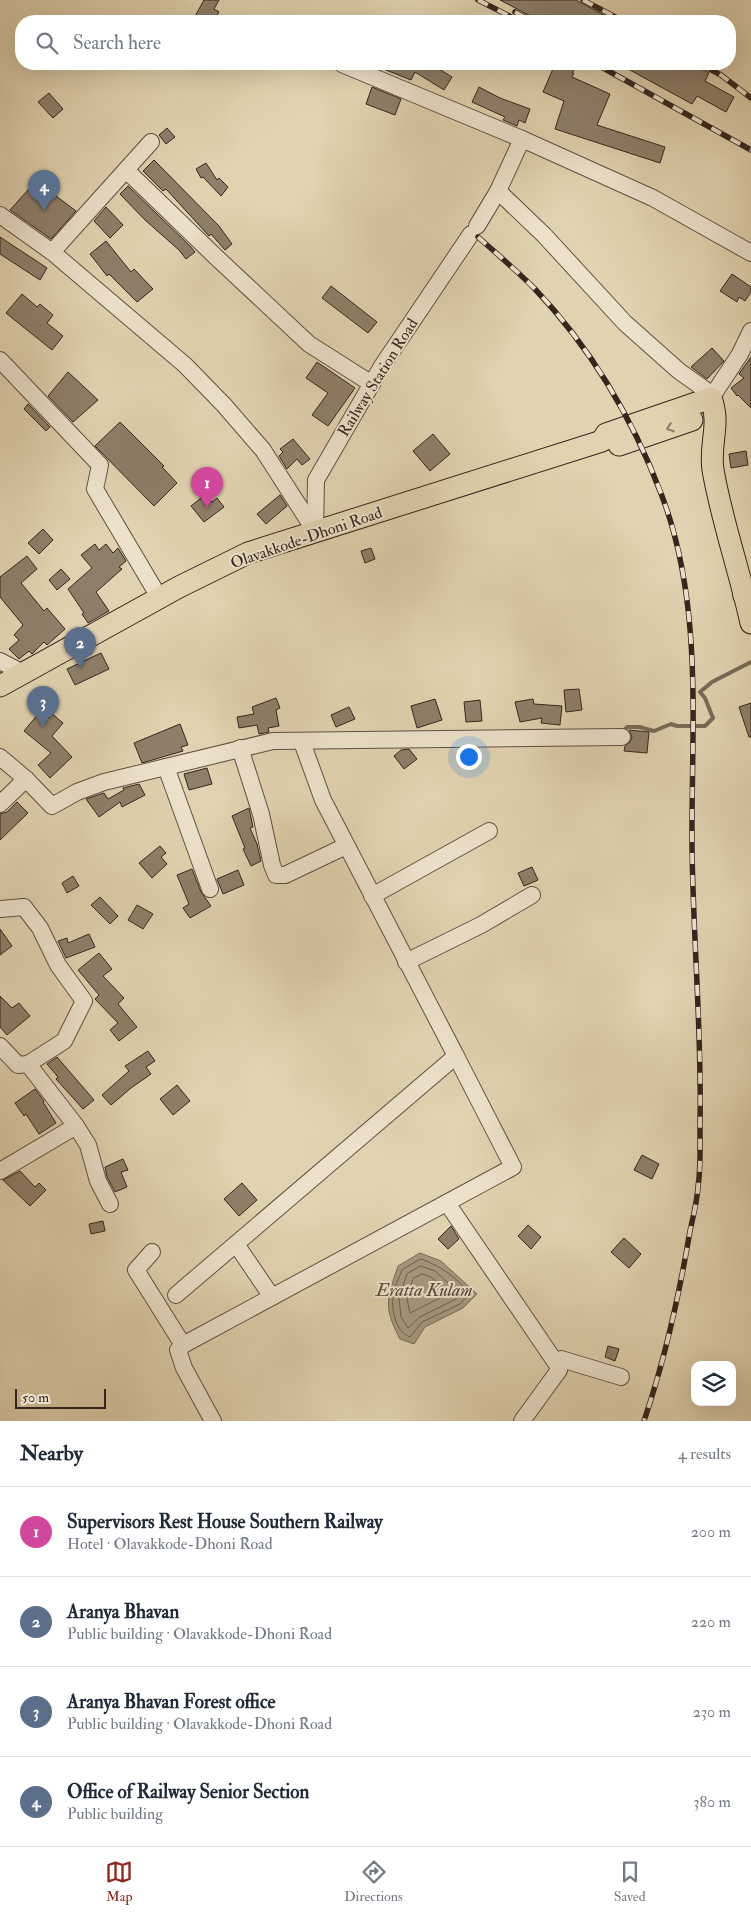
<!DOCTYPE html>
<meta charset="utf-8">
<style>
:root{--surface:#fff;--page:#f2f2f3;--text:#1f2937;--muted:#747a83;--line:#e0e1e3;--accent:#8f2418}
body{margin:0;font-family:"IM FELL Double Pica",serif;background:var(--page);color:var(--text)}
.controls{position:absolute;right:15px;bottom:15px;display:grid;overflow:hidden;border-radius:10px;box-shadow:0 5px 20px #0002}
.controls button{width:45px;height:45px;display:grid;place-items:center;padding:0;border:0;border-bottom:1px solid var(--line);background:var(--surface);color:var(--text);font:25px sans-serif}
.scale{position:absolute;left:15px;bottom:12px;width:91px;box-sizing:border-box;padding-left:5px;border:2px solid #34251e;border-top:0;font-size:14px;line-height:18px;white-space:nowrap;color:#34251e;-webkit-text-stroke:4px #ece2cc;paint-order:stroke}
.you{position:absolute;left:468px;top:756px;width:18px;height:18px;margin:-12px;border:4px solid #fff;border-radius:50%;background:#1a73e8;box-shadow:0 0 0 8px #1a73e833}
.badge{display:grid;place-items:center;width:32px;height:32px;border-radius:50%;background:var(--accent);color:#fff;font-size:16px;font-weight:700}
.pin{position:absolute;translate:-50% -41px;filter:drop-shadow(0 1px 2px #0008)}
.pin::after{content:'';position:absolute;top:26px;width:18px;height:15px;background:inherit;clip-path:polygon(0 0,100% 0,50% 100%)}
.list{margin:0;padding:0;list-style:none}
h2{display:flex;justify-content:space-between;align-items:center;height:65px;margin:0;padding:0 20px;font-size:21px}
h2 small{font-size:16px;font-weight:400;color:var(--muted)}
.list li{display:grid;grid-template-columns:32px 1fr auto;gap:15px;align-items:center;box-sizing:border-box;height:90px;padding:0 20px;border-top:1px solid var(--line)}
.list b{display:block;font-size:19px;white-space:nowrap}
.list p{margin:0;font-size:16px;white-space:nowrap;color:var(--muted)}
.list em{font-size:16px;font-style:normal;color:var(--muted)}
.icon{flex:none;width:28px;height:28px;fill:none;stroke:currentColor;stroke-width:2;stroke-linecap:round;stroke-linejoin:round}
.map{position:relative;flex:none;width:751px;height:1421px;overflow:hidden}
.search{position:absolute;background:var(--surface);box-shadow:0 5px 20px #0002;left:15px;right:15px;top:15px;height:55px;display:flex;align-items:center;gap:12px;box-sizing:border-box;padding:0 18px;border-radius:20px;color:var(--muted);font-size:19px}
.sheet{height:425px;background:var(--surface)}
nav{display:flex;justify-content:space-around;align-items:center;box-sizing:border-box;height:70px;border-top:1px solid var(--line);background:var(--surface);font-size:14px;color:var(--muted)}
nav a{display:grid;justify-items:center;gap:2px}
nav .on{color:var(--accent)}
.map>svg:first-child{display:block}
.water{fill:#a6987e;stroke:#786a58}
.lines{fill:none;stroke-linecap:round;stroke-linejoin:round}
.shore{stroke:#6d5e4e;stroke-width:1}
.stream{stroke:#786a58;stroke-width:4}
.building{fill:#8e7f6a;stroke:#34251e}
.minor-casing{stroke:#5f5042;stroke-width:18}
.major-casing{stroke:#34251e;stroke-width:23}
.highway-casing{stroke:#34251e;stroke-width:26}
.minor{stroke:#ece2cc;stroke-width:16}
.major{stroke:#e1d3b0;stroke-width:21}
.highway{stroke:#e1d3b0;stroke-width:24}
.rail-casing{stroke:#34251e;stroke-width:5.5}
.rail{stroke:#ece2cc;stroke-width:4;stroke-dasharray:11;stroke-linecap:butt}
.oneway{stroke:#8a7c67}
.labels{text-anchor:middle;stroke-width:4;stroke-linejoin:round;paint-order:stroke}
.street-label{font-size:16px;fill:#34251e;stroke:#ece2cc}
.water-label{font-size:18px;font-style:italic;fill:#56483b;stroke:#ece2cc}
</style>
<div class="map">
<svg width="751" height="1421" viewBox="0 0 751 1421">
<rect width="100%" height="100%" fill="#e1d3b0"/>
<filter id="stains"><feTurbulence type="fractalNoise" baseFrequency=".004" numOctaves="4"/><feColorMatrix values="0 0 0 0 .2 0 0 0 0 .09 0 0 0 0 .02 0 0 0 .5 -.17"/></filter>
<radialGradient id="worn" r=".72"><stop offset=".6" stop-color="#630" stop-opacity="0"/><stop offset="1" stop-color="#630" stop-opacity=".3"/></radialGradient>
<!-- water -->
<path class="water" d="M420,1253L441,1261L477,1294L463,1308L425,1327L414,1344L400,1339C383,1307 387,1299 398,1266Z"/>
<g class="lines">
<!-- shore -->
<g class="shore">
<path d="M421,1259C438,1265 459,1278 469,1294L460,1304L422,1322L410,1337C396,1332 391,1310 393,1296C394,1287 399,1278 402,1270Z"/>
<polygon points="421,1266 435,1271 460,1294 456,1299 420,1317 408,1328 401,1317 399,1298 407,1274"/>
<polygon points="422,1274 431,1277 447,1291 448,1294 410,1313 407,1299 413,1279"/>
</g>
<!-- stream -->
<polyline class="stream" points="622,733 627,727 639,727 654,731 671,724 677,726 705,726 713,718 705,698 700,692 712,682 751,662"/>
</g>
<!-- building -->
<g class="building">
<polygon points="204,0 219,0 214,9 219,12 214,21 199,21 194,18"/>
<polygon points="500,0 576,0 615,21 540,21"/>
<polygon points="371,64 431,64 452,77 444,90 415,72 411,80"/>
<polygon points="555,64 578,64 572,73 574,73 572,77 610,94 597,125 665,147 660,163 555,129 564,101 543,92"/>
<polygon points="619,64 692,64 709,73 705,81 734,97 726,112 697,96 692,104"/>
<polygon points="372,87 401,99 395,115 366,104"/>
<polygon points="479,87 500,98 530,109 525,123 519,120 517,126 503,120 505,117 472,102"/>
<polygon points="49,93 63,109 53,118 38,102"/>
<polygon points="167,128 175,137 166,144 159,135"/>
<polygon points="154,160 219,226 232,244 225,250 211,234 209,236 166,189 163,191 143,171"/>
<polygon points="206,163 217,180 219,178 228,187 221,196 203,177 201,178 196,169"/>
<polygon points="36,181 76,211 51,239 10,210"/>
<polygon points="128,186 190,246 195,252 186,259 179,250 145,220 120,194"/>
<polygon points="106,207 123,225 110,238 94,221"/>
<polygon points="0,237 47,268 40,280 0,254"/>
<polygon points="106,241 131,272 134,269 153,289 137,302 109,274 107,276 90,254"/>
<polygon points="732,274 751,287 751,292 745,301 739,297 737,302 720,291"/>
<polygon points="331,286 377,322 368,333 322,298"/>
<polygon points="22,294 37,307 40,304 53,315 47,323 63,336 52,350 6,313"/>
<polygon points="712,348 724,361 707,379 691,367"/>
<polygon points="751,357 751,408 738,395 737,396 731,388 744,378 739,374"/>
<polygon points="317,362 355,388 328,426 312,415 328,393 306,378"/>
<polygon points="68,372 98,400 73,422 48,396"/>
<polygon points="28,404 50,427 46,431 24,409"/>
<polygon points="120,422 164,466 162,467 177,483 154,506 95,446"/>
<polygon points="433,434 450,454 430,471 413,451"/>
<polygon points="293,439 310,459 302,465 297,459 287,469 279,456 283,452 280,449"/>
<polygon points="746,451 748,465 731,468 729,454"/>
<polygon points="206,494 212,502 217,498 224,507 204,522 191,506"/>
<polygon points="280,495 287,506 266,524 257,514"/>
<polygon points="43,529 53,540 39,554 28,543"/>
<polygon points="95,544 99,550 106,544 113,553 118,548 126,561 119,567 122,569 96,592 109,611 88,623 82,614 84,613 68,589 92,568 81,555"/>
<polygon points="371,548 375,559 365,563 361,551"/>
<polygon points="27,556 37,569 21,583 44,611 47,608 65,629 47,645 44,642 32,654 29,651 19,659 9,649 19,640 14,635 23,625 0,597 0,577"/>
<polygon points="61,569 70,579 57,590 49,580"/>
<polygon points="101,653 109,669 75,685 67,669"/>
<polygon points="579,689 582,710 566,712 564,690"/>
<polygon points="276,698 280,708 276,710 279,726 268,728 269,732 259,734 257,725 239,728 237,717 254,714 252,707"/>
<polygon points="435,699 442,720 417,728 411,706"/>
<polygon points="533,699 534,704 562,706 560,725 541,723 542,718 520,722 515,702"/>
<polygon points="480,700 482,721 466,722 464,702"/>
<polygon points="751,703 751,737 749,737 739,707"/>
<polygon points="44,707 63,723 52,736 72,757 50,778 38,765 51,753 24,731"/>
<polygon points="349,707 355,719 336,727 331,715"/>
<polygon points="180,724 188,745 181,747 183,751 142,763 134,743"/>
<polygon points="629,730 649,732 647,753 624,751 625,746 630,742 632,737"/>
<polygon points="409,749 417,759 404,769 394,756 401,750"/>
<polygon points="207,768 212,784 189,790 184,774"/>
<polygon points="139,784 145,795 122,807 120,802 99,817 86,799 104,793 108,799 124,790 123,788"/>
<polygon points="17,802 28,813 0,840 0,814 7,812"/>
<polygon points="249,808 253,827 250,828 257,844 261,861 251,866 243,849 245,848 232,816"/>
<polygon points="160,846 166,853 161,857 167,864 152,878 139,863"/>
<polygon points="532,867 538,880 524,886 518,873"/>
<polygon points="192,869 201,892 211,906 190,918 183,908 189,904 177,875"/>
<polygon points="238,870 244,885 223,894 217,879"/>
<polygon points="73,876 79,886 67,893 62,883"/>
<polygon points="100,897 118,916 110,924 91,905"/>
<polygon points="137,905 153,914 143,929 128,920"/>
<polygon points="0,929 12,946 0,955"/>
<polygon points="89,934 95,947 66,958 58,941 67,938 68,943"/>
<polygon points="99,953 112,969 103,976 124,998 118,1004 137,1027 119,1041 110,1030 118,1023 95,999 99,995 78,970"/>
<polygon points="0,996 12,1008 19,1003 30,1016 7,1035 0,1027"/>
<polygon points="148,1051 155,1061 146,1067 151,1074 131,1088 111,1105 102,1095 129,1071 125,1066"/>
<polygon points="57,1057 94,1100 83,1109 56,1079 58,1077 47,1064"/>
<polygon points="177,1085 190,1101 173,1115 160,1099"/>
<polygon points="35,1089 44,1101 43,1102 56,1123 39,1134 26,1114 24,1116 15,1103"/>
<polygon points="642,1155 659,1164 652,1179 634,1170"/>
<polygon points="123,1159 128,1170 121,1172 127,1187 115,1192 107,1177 105,1167"/>
<polygon points="20,1171 35,1187 39,1183 46,1190 30,1206 3,1180"/>
<polygon points="242,1183 257,1200 239,1216 224,1199"/>
<polygon points="103,1221 105,1231 91,1234 89,1224"/>
<polygon points="528,1225 541,1237 531,1249 518,1236"/>
<polygon points="451,1226 459,1239 448,1249 438,1239"/>
<polygon points="624,1238 641,1254 629,1268 611,1252"/>
<polygon points="608,1346 619,1349 615,1361 605,1357"/>
</g>
<g class="lines">
<!-- minor casing -->
<g class="minor-casing">
<g id="minor">
<polyline points="342,64 522,139"/>
<polyline points="151,142 52,252 185,365 224,405 263,450 315,531"/>
<polyline points="126,170 216,257 309,344 372,384"/>
<polyline points="498,191 522,139 653,198 751,253"/>
<polyline points="0,215 52,252"/>
<polyline points="477,226 498,191 544,235 625,323 679,371 707,391 711,398 740,354 751,331"/>
<polyline points="0,360 100,465 95,489 159,597"/>
<polyline points="315,531 316,480 382,366 471,234"/>
<polyline points="0,661 23,673"/>
<polyline points="240,748 261,814 272,865 276,875 285,875 346,846"/>
<polyline points="0,757 26,779 52,806 77,792 104,782 273,741 622,737"/>
<polyline points="166,767 210,889"/>
<polyline points="0,804 26,779"/>
<polyline points="372,896 489,831"/>
<polyline points="0,909 24,907 40,928 58,965 84,1001 64,1041 28,1064 18,1065 0,1046"/>
<polyline points="406,962 481,925 532,895"/>
<polyline points="28,1064 76,1126 88,1145 98,1181 110,1204"/>
<polyline points="0,1171 76,1126"/>
<polyline points="447,1203 558,1366 559,1370 522,1421"/>
<polyline points="236,1244 272,1297"/>
<polyline points="152,1252 136,1270 183,1345"/>
<polyline points="176,1295 456,1056 323,800 302,742"/>
<polyline points="558,1366 561,1359 621,1377"/>
<polyline points="213,1421 184,1368 178,1350 183,1345 513,1167 456,1056"/>
</g>
</g>
<!-- major casing -->
<g class="major-casing">
<g id="major">
<polyline points="619,445 692,420"/>
<path d="M0,686L179,587L248,553L602,441L606,434L711,398C721,425 709,443 713,470C722,522 740,572 751,623"/>
</g>
</g>
<!-- highway casing -->
<g class="highway-casing">
<polyline id="highway" points="745,594 751,599"/>
</g>
<!-- minor -->
<use href="#minor" class="minor"/>
<!-- major -->
<use href="#major" class="major"/>
<!-- highway -->
<use href="#highway" class="highway"/>
<!-- rail casing -->
<g class="rail-casing">
<g id="rail">
<polyline points="478,0 519,21"/>
<polyline points="583,0 623,21"/>
<polyline points="515,12 532,21"/>
<polyline points="596,64 751,150"/>
<polyline points="700,64 721,75 751,98"/>
<path d="M478,237C496,253 516,270 534,288C591,348 633,419 662,496C704,607 691,730 692,846C693,939 702,1032 700,1124C700,1145 701,1167 698,1187C697,1202 693,1217 690,1231C679,1296 665,1359 644,1421"/>
</g>
</g>
<!-- rail -->
<use href="#rail" class="rail"/>
</g>
<!-- one-way arrows -->
<defs><path id="oneway-chevron" d="M-2-3.5L2.5 0L-2 3.5" fill="none" stroke-width="1.6" stroke-linecap="round" stroke-linejoin="round" transform="scale(1.25)"/></defs>
<use class="oneway" href="#oneway-chevron" transform="translate(670 428) rotate(159)"/>
<g class="labels">
<!-- street labels -->
<g class="street-label">
<text transform="translate(377 377) rotate(-58)" y="6">Railway Station Road</text>
<text transform="translate(306 537) rotate(-19)" y="6">Olavakkode-Dhoni Road</text>
</g>
<!-- water labels -->
<g class="water-label">
<text x="424" y="1296">Eratta Kulam</text>
</g>
</g>
<rect width="100%" height="100%" filter="url(#stains)"/>
<rect width="100%" height="100%" fill="url(#worn)"/>
</svg>
<div class="controls">
<button><svg class="icon" aria-label="layers" viewBox="0 0 24 24"><path d="M12 4l9 5-9 5-9-5zM3 14l9 5 9-5"/></svg></button>
</div>
<div class="scale">50 m</div>
<div class="you"></div>
<div class="pin badge" style="left:207px;top:508px;background:#d1479c">1</div>
<div class="pin badge" style="left:80px;top:668px;background:#5c6f8a">2</div>
<div class="pin badge" style="left:43px;top:727px;background:#5c6f8a">3</div>
<div class="pin badge" style="left:44px;top:211px;background:#5c6f8a">4</div>
<div class="search"><svg class="icon" aria-label="search" viewBox="0 0 24 24"><circle cx="10" cy="10" r="6"/><path d="M15 15l6 6"/></svg>Search here</div>
</div>
<section class="sheet">
<h2>Nearby<small>4 results</small></h2>
<ul class="list">
<li><span class="badge" style="background:#d1479c">1</span><div><b>Supervisors Rest House Southern Railway</b><p>Hotel · Olavakkode-Dhoni Road</p></div><em>200 m</em></li>
<li><span class="badge" style="background:#5c6f8a">2</span><div><b>Aranya Bhavan</b><p>Public building · Olavakkode-Dhoni Road</p></div><em>220 m</em></li>
<li><span class="badge" style="background:#5c6f8a">3</span><div><b>Aranya Bhavan Forest office</b><p>Public building · Olavakkode-Dhoni Road</p></div><em>230 m</em></li>
<li><span class="badge" style="background:#5c6f8a">4</span><div><b>Office of Railway Senior Section</b><p>Public building</p></div><em>380 m</em></li>
</ul>
</section>
<nav>
<a class="on"><svg class="icon" aria-label="map" viewBox="0 0 24 24"><path d="M3 6l6-2 6 2 6-2v14l-6 2-6-2-6 2zM9 4v14M15 6v14"/></svg>Map</a>
<a><svg class="icon" aria-label="directions" viewBox="0 0 24 24"><path d="M12 3l9 9-9 9-9-9zM9 14v-3h6M13 9l2 2-2 2"/></svg>Directions</a>
<a><svg class="icon" aria-label="saved" viewBox="0 0 24 24"><path d="M7 4h10v16l-5-4-5 4z"/></svg>Saved</a>
</nav>
